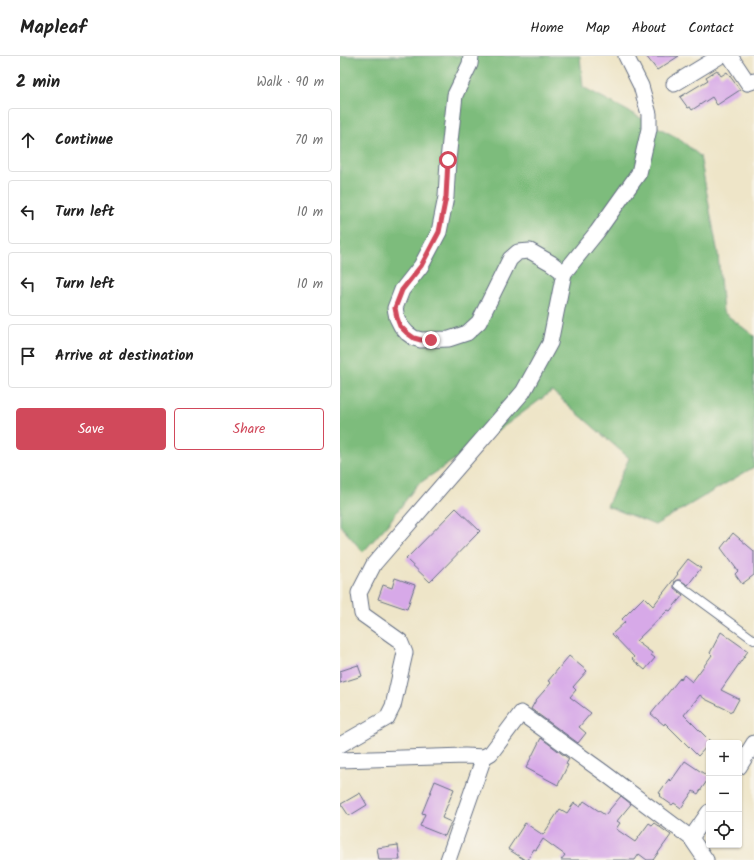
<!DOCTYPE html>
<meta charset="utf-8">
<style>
:root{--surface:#fff;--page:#f2f2f2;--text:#222;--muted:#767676;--line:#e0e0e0;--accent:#d1495b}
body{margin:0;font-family:Kalam,sans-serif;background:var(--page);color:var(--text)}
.controls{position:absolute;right:12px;bottom:12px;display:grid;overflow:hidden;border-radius:4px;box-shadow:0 1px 3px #0004}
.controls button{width:36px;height:36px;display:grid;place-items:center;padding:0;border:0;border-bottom:1px solid var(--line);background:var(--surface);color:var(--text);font:20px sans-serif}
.stop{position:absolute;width:12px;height:12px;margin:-9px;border:3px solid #d1495b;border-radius:50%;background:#fff}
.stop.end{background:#d1495b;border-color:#fff;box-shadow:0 1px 4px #0008}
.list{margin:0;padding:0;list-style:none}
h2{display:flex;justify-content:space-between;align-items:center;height:52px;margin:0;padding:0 16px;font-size:17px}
h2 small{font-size:13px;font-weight:400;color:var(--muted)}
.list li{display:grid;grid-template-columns:26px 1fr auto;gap:12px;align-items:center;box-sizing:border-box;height:64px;margin:0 8px 8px;padding:0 8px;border:1px solid var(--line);border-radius:4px}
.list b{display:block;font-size:15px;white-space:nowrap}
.list em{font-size:13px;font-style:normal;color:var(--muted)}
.actions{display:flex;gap:8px;padding:12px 16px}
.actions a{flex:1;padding:9px 0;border:1px solid var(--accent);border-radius:4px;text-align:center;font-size:14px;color:var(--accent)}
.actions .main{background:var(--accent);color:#fff}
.icon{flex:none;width:22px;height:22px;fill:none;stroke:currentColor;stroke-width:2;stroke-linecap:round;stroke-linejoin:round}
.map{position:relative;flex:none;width:414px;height:804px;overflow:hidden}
header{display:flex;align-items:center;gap:24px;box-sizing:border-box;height:56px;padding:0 20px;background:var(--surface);border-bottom:1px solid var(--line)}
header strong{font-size:19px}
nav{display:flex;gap:22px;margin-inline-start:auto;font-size:14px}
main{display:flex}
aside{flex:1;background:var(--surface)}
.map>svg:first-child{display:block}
.forest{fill:#7dbc7c;stroke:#4c766d}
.building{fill:#d7a9e8}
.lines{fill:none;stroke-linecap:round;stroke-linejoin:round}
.lane-casing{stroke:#656f83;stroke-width:10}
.street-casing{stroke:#656f83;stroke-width:17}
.lane{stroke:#fff;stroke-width:8}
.street{stroke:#fff;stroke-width:15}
.route{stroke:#d1495b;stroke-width:5}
</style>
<header>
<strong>Mapleaf</strong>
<nav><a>Home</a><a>Map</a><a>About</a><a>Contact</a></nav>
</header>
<main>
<aside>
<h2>2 min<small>Walk · 90 m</small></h2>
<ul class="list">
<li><svg class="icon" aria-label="ahead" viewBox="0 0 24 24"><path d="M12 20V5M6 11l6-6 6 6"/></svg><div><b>Continue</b></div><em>70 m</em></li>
<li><svg class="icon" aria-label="left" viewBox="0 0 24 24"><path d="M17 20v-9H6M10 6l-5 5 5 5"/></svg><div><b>Turn left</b></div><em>10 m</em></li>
<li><svg class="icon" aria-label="left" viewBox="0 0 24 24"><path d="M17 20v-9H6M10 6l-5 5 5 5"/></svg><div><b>Turn left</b></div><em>10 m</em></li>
<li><svg class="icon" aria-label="arrive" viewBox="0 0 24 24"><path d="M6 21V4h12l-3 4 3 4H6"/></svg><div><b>Arrive at destination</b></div></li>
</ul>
<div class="actions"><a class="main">Save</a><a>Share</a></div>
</aside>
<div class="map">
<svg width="414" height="804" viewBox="0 0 414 804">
<rect width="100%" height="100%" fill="#f7f3e8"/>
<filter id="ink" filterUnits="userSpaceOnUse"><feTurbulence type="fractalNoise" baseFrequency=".025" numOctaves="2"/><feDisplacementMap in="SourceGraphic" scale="8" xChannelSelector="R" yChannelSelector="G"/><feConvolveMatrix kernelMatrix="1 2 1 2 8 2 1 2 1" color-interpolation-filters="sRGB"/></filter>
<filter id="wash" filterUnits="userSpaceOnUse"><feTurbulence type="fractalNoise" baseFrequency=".012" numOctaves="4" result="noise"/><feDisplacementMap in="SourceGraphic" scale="16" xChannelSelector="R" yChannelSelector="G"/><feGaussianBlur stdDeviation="0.9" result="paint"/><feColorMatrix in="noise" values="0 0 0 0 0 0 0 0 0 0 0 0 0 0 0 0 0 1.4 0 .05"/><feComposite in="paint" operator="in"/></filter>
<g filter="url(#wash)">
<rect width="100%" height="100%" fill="#eee5c8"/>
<!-- forest -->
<polygon class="forest" points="0,0 240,0 243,31 338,82 360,100 378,198 383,256 414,280 414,411 315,469 267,450 289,402 212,335 170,366 77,429 48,468 23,496 0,469"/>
<g id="blocks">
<!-- building -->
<g class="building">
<polygon points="306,0 339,0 317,14"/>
<polygon points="377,14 381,20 387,16 400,34 377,49 372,41 352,54 350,51 348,52 340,41 368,24 366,21"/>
<polygon points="116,452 140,475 90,526 66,503"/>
<polygon points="393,477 414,495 414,519 402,528 395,518 398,515 381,492"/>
<polygon points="348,503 361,512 348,529 340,524 337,524 335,525 334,529 334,532 343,539 330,555 328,554 296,585 312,597 311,599 315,602 305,614 292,603 294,601 272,578 285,566 282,563 304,541 313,550 338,518 337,517"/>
<polygon points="55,522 75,529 67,553 38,543 43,529 52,532"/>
<polygon points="381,576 408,595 381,634 399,643 392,656 365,643 360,639 344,659 371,686 369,687 369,688 358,700 325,667 324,669 311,658 340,622 341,623 344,619 352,626 372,599 370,597"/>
<polygon points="229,600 247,615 233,631 236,634 230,641 251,657 239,671 246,677 238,687 191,653 196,644 211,627 208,625"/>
<polygon points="18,609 22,620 0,627 0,615"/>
<polygon points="201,682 229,703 226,708 228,709 218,729 186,712"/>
<polygon points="345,705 369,721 369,722 358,738 353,735 341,752 334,747 332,749 319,740 321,738 319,737 329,723 331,725"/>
<polygon points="95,725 114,733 102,762 111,766 105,780 80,770 85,758 82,757"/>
<polygon points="20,737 27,749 9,760 1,748"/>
<polygon points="281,740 291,748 277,765 280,767 276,773 295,786 309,767 312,769 314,767 331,779 313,804 307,804 299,798 295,804 221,804 225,799 203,783 196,794 194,793 187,804 185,804 168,793 185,767 203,779 220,753 227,757 234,747 240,751 244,745 265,759"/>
<polygon points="58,789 60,804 39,804 37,792"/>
</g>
</g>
</g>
<g filter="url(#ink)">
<use href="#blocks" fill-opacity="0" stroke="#656f83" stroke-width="1"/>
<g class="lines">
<!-- lane casing -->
<g class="lane-casing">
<polyline id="lane" points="339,529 414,584"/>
</g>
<!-- street casing -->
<g class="street-casing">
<g id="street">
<polyline points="131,0 130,8 115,39 108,104 106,141 99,176 81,210 62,234 55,252 57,262 61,270 67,277 74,282 81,284 109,283 127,277 139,266 170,203 178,196 190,195 211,207 224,217"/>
<polyline points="390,0 408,27 414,25"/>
<polyline points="334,28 380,0"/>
<polyline points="0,689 47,662 53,650 65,597 60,585 22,558 19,537 34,508 183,336 210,287 224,217 257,176 299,117 309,73 309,58 301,30 286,0"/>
<polyline points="0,704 125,700 144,701 151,697 181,657 263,716 351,782"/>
<polyline points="399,711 414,687"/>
<polyline points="108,804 144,701"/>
<polyline points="366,804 351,782 369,756"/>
</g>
</g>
<!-- lane -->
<use href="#lane" class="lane"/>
<!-- street -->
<use href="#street" class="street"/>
</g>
</g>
<g class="lines" filter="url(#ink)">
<!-- route -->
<polyline class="route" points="91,284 81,284 74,282 67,277 60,270 57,262 55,252 62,234 81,210 99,176 106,141 108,104"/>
</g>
</svg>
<div class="controls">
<button>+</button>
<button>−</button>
<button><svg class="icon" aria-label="locate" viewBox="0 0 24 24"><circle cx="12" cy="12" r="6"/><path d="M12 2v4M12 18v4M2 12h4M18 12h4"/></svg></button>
</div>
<div class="stop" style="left:108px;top:104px"></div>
<div class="stop end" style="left:91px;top:284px"></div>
</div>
</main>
